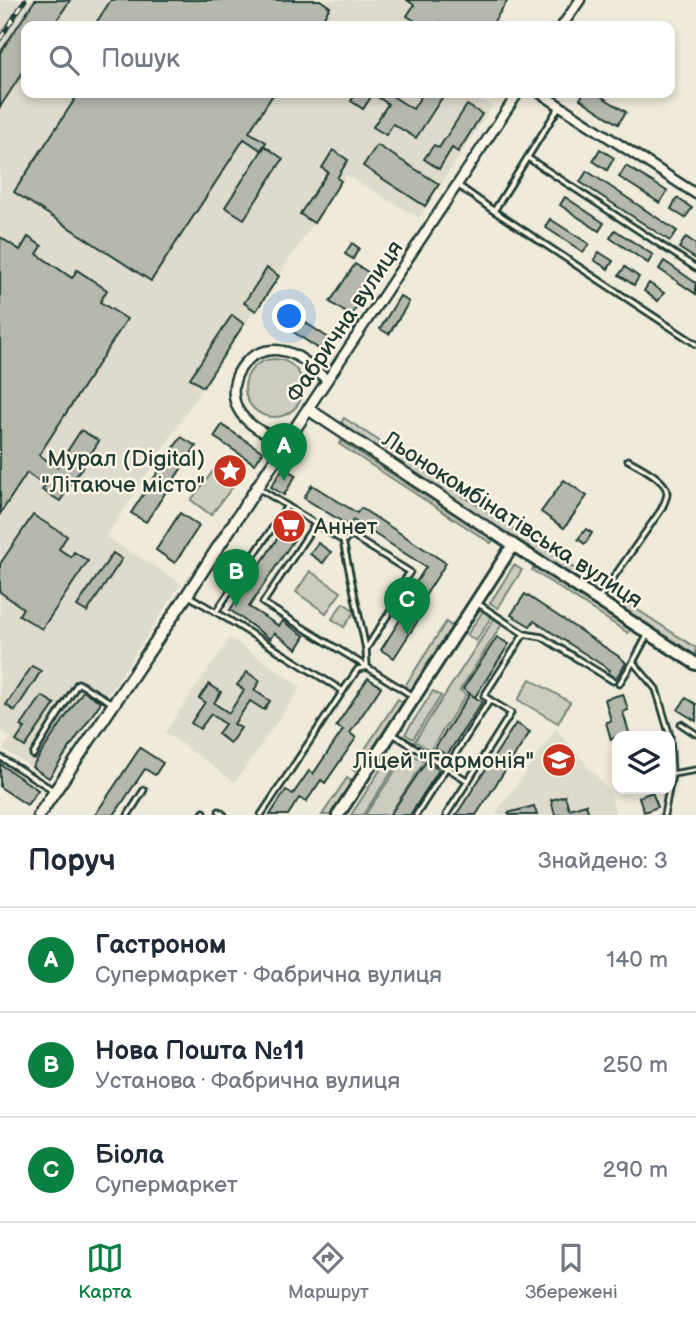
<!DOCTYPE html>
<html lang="uk">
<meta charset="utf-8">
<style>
:root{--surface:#fff;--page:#f2f2f3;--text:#1f2937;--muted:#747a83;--line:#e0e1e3;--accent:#0b8043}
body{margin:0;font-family:"Balsamiq Sans",sans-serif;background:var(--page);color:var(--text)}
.controls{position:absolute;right:21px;bottom:21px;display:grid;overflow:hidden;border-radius:14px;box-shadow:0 4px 10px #0003}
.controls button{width:63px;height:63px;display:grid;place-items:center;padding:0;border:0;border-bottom:2px solid var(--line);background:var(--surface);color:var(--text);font:35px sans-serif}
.you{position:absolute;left:290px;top:317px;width:24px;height:24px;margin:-18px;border:5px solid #fff;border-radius:50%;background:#1a73e8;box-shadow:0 0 0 10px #1a73e833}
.badge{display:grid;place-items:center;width:46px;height:46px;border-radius:50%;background:var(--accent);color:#fff;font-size:23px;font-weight:700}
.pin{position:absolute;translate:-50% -58px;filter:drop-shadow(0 2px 4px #0008)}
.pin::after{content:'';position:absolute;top:37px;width:24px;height:21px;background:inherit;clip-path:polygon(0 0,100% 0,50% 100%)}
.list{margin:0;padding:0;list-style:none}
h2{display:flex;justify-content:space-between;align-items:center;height:91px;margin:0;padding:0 28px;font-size:30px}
h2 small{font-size:23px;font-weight:400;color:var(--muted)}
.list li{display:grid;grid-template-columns:46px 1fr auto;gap:21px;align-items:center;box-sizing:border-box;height:105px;padding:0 28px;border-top:2px solid var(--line)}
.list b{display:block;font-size:26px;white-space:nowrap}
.list p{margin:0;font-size:23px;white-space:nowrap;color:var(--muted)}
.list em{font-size:23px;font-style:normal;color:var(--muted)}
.icon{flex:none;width:38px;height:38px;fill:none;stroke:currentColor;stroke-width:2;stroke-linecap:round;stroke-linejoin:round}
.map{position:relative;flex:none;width:696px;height:815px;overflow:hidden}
.search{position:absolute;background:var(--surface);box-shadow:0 4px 10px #0003;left:21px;right:21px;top:21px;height:77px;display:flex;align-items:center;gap:18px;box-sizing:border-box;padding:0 24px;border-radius:14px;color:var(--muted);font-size:26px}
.sheet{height:406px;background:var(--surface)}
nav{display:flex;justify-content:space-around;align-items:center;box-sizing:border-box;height:98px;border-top:2px solid var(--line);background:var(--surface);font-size:19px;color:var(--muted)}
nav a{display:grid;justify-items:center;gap:4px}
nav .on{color:var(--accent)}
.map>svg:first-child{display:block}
.built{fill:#dedbcc}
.green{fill:#cccdbf;stroke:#76857a;stroke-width:2}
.building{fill:#b5b9ad;stroke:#1f3d34;stroke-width:2}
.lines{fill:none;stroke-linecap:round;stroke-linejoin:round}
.service-casing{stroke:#1f3d34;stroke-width:9}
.minor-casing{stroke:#1f3d34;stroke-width:13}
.tertiary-casing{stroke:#1f3d34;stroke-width:15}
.secondary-casing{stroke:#1f3d34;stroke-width:16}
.service{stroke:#fcf5e5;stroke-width:3.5}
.minor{stroke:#fcf5e5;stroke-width:8}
.tertiary{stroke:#fcf5e5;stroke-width:10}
.secondary{stroke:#fcf5e5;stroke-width:10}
.rail-casing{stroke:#1f3d34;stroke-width:5}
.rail{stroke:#fcf5e5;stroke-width:2.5;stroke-dasharray:8;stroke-linecap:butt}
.labels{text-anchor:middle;stroke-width:5;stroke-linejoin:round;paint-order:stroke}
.street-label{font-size:23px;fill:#1f3d34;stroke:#fcf5e5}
.poi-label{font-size:23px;fill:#1f3d34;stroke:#fcf5e5;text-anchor:end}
</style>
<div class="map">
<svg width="696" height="815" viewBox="0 0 696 815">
<rect width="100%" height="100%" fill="#efeada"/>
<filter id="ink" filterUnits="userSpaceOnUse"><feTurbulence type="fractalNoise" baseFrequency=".0143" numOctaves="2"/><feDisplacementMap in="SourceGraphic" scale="14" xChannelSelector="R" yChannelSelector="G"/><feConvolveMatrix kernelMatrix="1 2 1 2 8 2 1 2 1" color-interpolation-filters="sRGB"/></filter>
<g filter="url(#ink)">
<!-- built -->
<g class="built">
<polygon points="0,0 508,0 491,26 26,26 26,93 470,93 492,106 419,218 346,175 203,387 106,537 181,583 106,698 100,702 49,778 3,749 11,738 0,730"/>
<polygon points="230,638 301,687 235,782 165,732"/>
<polygon points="556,729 609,791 616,815 495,815"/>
</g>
<!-- green -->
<g class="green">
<circle cx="274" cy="388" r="29"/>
<polygon points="344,418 696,648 696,656 340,425"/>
<polygon points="341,441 493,540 491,543 339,444"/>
<polygon points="214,470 234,485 211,515 191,500"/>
<polygon points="514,565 522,570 498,608 490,603"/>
<polygon points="534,567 631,630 628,633 532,570"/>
<polygon points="310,571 341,592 326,613 296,592"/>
<polygon points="343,603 355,611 344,627 332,619"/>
<polygon points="483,611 492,616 476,641 467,635"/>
<polygon points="494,619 502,624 460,690 466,695 430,750 415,741"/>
<polygon points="446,622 453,627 412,691 405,686"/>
<polygon points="530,679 570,702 558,723 518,700"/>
<polygon points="433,691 441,696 413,739 405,734"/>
<polygon points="398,699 405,704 359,774 352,769"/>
<polygon points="408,752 424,762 389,815 365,815"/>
<polygon points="388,758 397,764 363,815 351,815"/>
<polygon points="347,778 353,782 332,815 322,815"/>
</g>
<!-- building -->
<g class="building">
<polygon points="35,0 70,0 53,26 26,26 26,67 0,107 0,53"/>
<polygon points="111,0 320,0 330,7 318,26 94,26"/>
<polygon points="407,0 508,0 491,26 447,26 440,22 438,26 423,26 407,16 414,5"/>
<polygon points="66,93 274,93 249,132 266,142 261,150 244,139 151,281 14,192 75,99"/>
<polygon points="356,93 394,93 392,96 413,109 423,93 445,93 416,138 393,124 386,135 373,127 388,104 373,94 363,109 351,101"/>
<polygon points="584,93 596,93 626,112 618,124 580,99"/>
<polygon points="467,105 482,114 458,152 452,148 439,169 424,159 434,145 439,148"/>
<polygon points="377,145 439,184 425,206 363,166"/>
<polygon points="265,146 283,159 244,219 225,207"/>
<polygon points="600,149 614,158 607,170 593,161"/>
<polygon points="333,150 348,160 337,178 341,181 314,223 300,214 328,172 322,168"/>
<polygon points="626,166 667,191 660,203 619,177"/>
<polygon points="587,171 677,231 670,241 580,182"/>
<polygon points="565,197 604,223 599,231 560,205"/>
<polygon points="677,198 692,208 685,218 671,209"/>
<polygon points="550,219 589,244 583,252 545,227"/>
<polygon points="615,230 653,255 648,263 610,238"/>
<polygon points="0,237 20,250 28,237 42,246 37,254 72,278 77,270 107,290 100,302 127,319 39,455 57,467 81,430 99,441 60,501 42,490 45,486 27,473 0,514"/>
<polygon points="686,237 696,244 696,259 679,248"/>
<polygon points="352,243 359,248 353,259 345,254"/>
<polygon points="599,252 613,261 608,269 594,260"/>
<polygon points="664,261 696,283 696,294 659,269"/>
<polygon points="355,264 376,277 351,316 330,302"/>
<polygon points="625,267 639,277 634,285 619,275"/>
<polygon points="267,268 279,276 256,311 244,303"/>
<polygon points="649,283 664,293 658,301 644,291"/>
<polygon points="400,296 409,302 389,334 380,329"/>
<polygon points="232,315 244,324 203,387 190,378"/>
<polygon points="294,315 333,341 325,353 286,327"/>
<polygon points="222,425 263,452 255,464 214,437"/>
<polygon points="181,437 196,446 146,522 131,513"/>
<polygon points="283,468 296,475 284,495 271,487"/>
<polygon points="564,480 587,496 564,528 541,512"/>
<polygon points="312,485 357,513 361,508 446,563 418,607 424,611 394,658 381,650 410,604 404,601 426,567 353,520 349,526 304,498"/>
<polygon points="180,513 199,526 175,563 156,550"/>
<polygon points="33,515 67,536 59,549 71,557 74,552 88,561 42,629 19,615 23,608 0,592 0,564"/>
<polygon points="289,521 301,529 249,607 279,626 282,621 305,636 297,649 274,633 270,639 230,610"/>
<polygon points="586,529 592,533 585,544 578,539"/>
<polygon points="318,543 331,552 323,563 310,554"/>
<polygon points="113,553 122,559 87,612 77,606"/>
<polygon points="525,594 621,658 626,663 616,678 608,673 610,670 534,621 530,626 511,615"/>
<polygon points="497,637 509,644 475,697 463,689"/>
<polygon points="32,666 41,671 15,711 6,705"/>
<polygon points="247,672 260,681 254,690 270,701 264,710 250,701 234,724 241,728 230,743 218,734 225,724 211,714 200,729 191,723 205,702 199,698 209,684 221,692 214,703 229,713 244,690 237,685"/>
<polygon points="368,678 381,687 350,733 356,738 325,783 321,780 306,802 299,798 288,815 270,815 286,790 293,794 309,771 313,774 343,730 336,726"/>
<polygon points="83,691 101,702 49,778 32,767"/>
<polygon points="470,694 482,702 447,755 435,748"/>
<polygon points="623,694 628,710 623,712 630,736 617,736 611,740 606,722 611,721 605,699"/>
<polygon points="42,696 55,704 25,747 16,741 25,728 21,726"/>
<polygon points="686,698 696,704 696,721 678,710"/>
<polygon points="516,723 530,732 476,815 456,815"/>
<polygon points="140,748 163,763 155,775 145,769 114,815 95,815"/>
<polygon points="426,762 439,770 410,815 390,815"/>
<polygon points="0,764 38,790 27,805 0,787"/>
<polygon points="652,792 658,807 644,812 639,797"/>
<polygon points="565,796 569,809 586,804 589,815 555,815 551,800"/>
<polygon points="534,806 537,815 509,815 508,813"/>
</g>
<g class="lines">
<!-- service casing -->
<g class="service-casing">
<g id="service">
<polyline points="559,107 494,211 696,344"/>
<polyline points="528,158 696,268"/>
<polyline points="459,186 494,211"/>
<polyline points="260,489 343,541 366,649 367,667 411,695"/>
<polyline points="343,541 352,536 410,572 395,594 395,604 366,649"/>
<polyline points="189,596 216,612 287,506"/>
<path d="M599,598L661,510C663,505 667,499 667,493C667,480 639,466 628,460"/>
<polyline points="216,612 343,691 358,669 367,667 263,603 315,524"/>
<polyline points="524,634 542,637 613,681"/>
<polyline points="647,636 633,662 656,689 670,736"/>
<polyline points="619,684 633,662"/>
<polyline points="681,724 696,734"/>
<polyline points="393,734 468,781 511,713 490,700"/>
<polyline points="670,738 672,774 670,786"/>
<polyline points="33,755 78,683 112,703"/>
<polyline points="0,757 53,790"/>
<polyline points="672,774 696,770"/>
<polyline points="219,811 224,815"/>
<polyline points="128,815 144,790"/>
<polyline points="202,815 204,812"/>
<polyline points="261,815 343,691"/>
<polyline points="416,815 490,700 484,696 524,634 477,603"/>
<polyline points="446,815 468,781"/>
<polyline points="664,815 669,789"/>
</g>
</g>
<!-- minor casing -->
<g class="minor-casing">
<g id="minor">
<polyline points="562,26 580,0"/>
<polyline points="540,93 696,194"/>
<polyline points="308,409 518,93"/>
<path d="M286,444C271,436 251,428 241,414C220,385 247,343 283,351C300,354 314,369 327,380"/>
</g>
</g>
<!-- tertiary casing -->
<g class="tertiary-casing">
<polyline id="tertiary" points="39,815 187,595 308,409 513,545"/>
</g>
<!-- secondary casing -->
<g class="secondary-casing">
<polyline id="secondary" points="338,815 513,545 696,664"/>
</g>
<!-- service -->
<use href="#service" class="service"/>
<!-- minor -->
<use href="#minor" class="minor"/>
<!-- tertiary -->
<use href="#tertiary" class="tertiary"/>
<!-- secondary -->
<use href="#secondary" class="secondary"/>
<!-- rail casing -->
<g class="rail-casing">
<polyline id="rail" points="0,39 25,0"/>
</g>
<!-- rail -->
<use href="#rail" class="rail"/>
</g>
</g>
<!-- icons -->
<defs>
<g id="sight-disc" transform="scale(1.75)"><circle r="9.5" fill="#c8321e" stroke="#fcf5e5"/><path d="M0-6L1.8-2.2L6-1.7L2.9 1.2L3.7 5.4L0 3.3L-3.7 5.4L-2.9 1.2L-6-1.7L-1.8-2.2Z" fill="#fff"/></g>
<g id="supermarket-disc" transform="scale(1.75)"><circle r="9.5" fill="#c8321e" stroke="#fcf5e5"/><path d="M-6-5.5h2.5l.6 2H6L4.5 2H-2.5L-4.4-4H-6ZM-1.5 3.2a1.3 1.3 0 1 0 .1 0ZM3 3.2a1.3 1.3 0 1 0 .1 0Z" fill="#fff"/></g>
<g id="school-disc" transform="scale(1.75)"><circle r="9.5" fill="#c8321e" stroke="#fcf5e5"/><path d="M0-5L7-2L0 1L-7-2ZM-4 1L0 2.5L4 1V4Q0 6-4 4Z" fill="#fff"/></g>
</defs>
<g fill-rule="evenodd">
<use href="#sight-disc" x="230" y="471"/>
<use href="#supermarket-disc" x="289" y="526"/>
<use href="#school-disc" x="559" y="760"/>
</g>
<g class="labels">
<!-- street labels -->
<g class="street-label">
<text transform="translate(344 321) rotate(-56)" y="8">Фабрична вулиця</text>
<text transform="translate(513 519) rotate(33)" y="8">Льонокомбінатівська вулиця</text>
</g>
<!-- poi labels -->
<g class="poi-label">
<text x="205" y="466">Мурал (Digital)<tspan x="205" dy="26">"Літаюче місто"</tspan></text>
<text x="314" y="534" text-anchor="start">Аннет</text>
<text x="534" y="768">Ліцей "Гармонія"</text>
</g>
</g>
</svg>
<div class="controls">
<button><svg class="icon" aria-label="layers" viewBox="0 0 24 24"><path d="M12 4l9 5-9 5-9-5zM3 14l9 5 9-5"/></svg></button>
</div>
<div class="you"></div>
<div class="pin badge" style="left:284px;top:481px">A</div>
<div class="pin badge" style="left:236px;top:607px">B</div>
<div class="pin badge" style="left:407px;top:635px">C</div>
<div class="search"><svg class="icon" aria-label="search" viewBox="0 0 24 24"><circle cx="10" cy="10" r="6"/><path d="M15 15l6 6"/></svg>Пошук</div>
</div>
<section class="sheet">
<h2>Поруч<small>Знайдено: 3</small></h2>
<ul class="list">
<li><span class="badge">A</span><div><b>Гастроном</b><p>Супермаркет · Фабрична вулиця</p></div><em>140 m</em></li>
<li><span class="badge">B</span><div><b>Нова Пошта №11</b><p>Установа · Фабрична вулиця</p></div><em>250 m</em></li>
<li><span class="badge">C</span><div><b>Біола</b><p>Супермаркет</p></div><em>290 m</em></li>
</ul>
</section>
<nav>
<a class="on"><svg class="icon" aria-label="map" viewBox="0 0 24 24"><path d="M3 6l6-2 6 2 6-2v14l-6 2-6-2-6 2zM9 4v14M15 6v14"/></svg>Карта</a>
<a><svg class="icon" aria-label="directions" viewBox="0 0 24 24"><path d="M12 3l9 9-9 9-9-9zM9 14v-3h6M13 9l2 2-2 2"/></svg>Маршрут</a>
<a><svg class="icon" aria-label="saved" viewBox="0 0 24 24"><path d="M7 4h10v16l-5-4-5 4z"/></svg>Збережені</a>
</nav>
